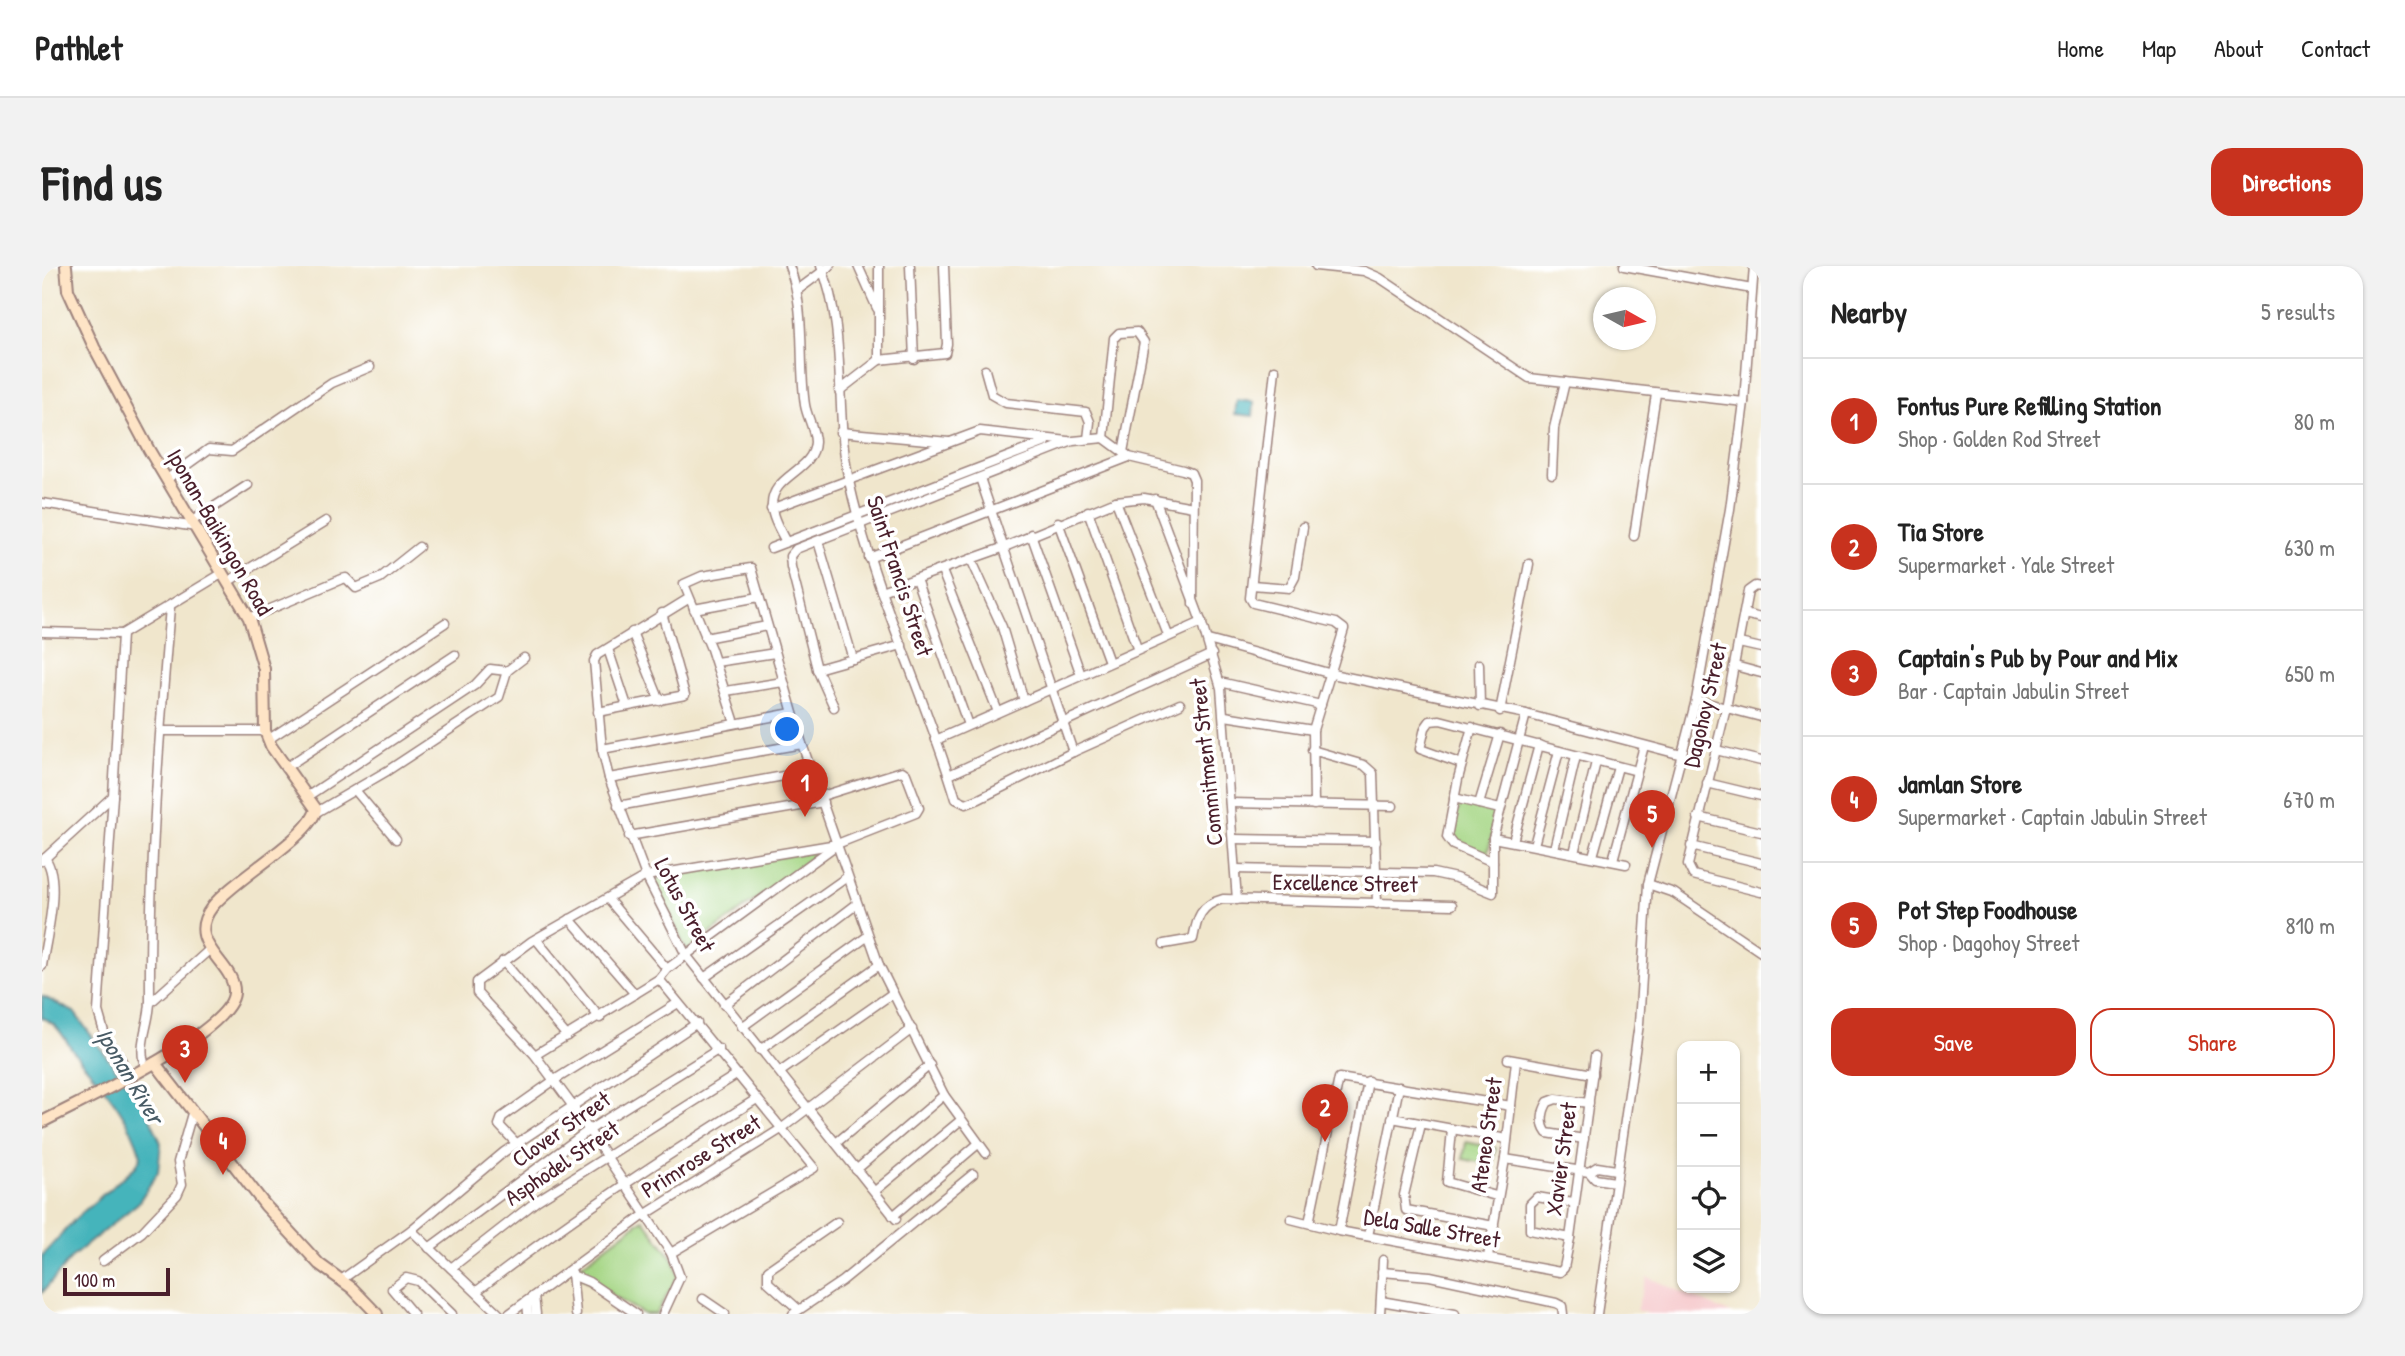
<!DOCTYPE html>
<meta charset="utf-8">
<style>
:root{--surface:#fff;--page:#f2f2f2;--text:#222;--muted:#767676;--line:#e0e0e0;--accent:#c8321e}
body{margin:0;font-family:"Patrick Hand",sans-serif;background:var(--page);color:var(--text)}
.controls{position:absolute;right:21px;bottom:21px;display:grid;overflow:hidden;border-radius:14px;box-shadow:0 2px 5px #0004}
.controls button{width:63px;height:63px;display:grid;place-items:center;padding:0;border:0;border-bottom:2px solid var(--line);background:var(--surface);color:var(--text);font:35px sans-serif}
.compass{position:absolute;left:1551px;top:21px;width:63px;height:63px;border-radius:50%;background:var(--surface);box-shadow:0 2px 5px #0004;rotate:98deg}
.scale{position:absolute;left:21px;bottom:18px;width:107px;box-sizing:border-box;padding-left:7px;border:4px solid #4a1f2b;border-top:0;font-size:19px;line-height:24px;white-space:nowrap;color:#4a1f2b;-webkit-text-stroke:5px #fff;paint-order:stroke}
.you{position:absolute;left:746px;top:464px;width:24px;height:24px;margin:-18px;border:5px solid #fff;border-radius:50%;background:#1a73e8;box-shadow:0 0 0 10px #1a73e833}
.badge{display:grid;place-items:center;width:46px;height:46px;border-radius:50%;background:var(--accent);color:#fff;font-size:23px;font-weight:700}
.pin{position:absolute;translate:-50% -58px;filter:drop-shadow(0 2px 4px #0008)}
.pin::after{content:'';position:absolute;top:37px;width:24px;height:21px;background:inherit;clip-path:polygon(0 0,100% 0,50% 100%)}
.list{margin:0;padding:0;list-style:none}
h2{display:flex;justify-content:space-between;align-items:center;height:91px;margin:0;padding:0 28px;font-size:30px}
h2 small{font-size:23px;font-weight:400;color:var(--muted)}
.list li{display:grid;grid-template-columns:46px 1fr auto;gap:21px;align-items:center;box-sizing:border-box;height:126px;padding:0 28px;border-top:2px solid var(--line)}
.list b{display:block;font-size:26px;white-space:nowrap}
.list p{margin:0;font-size:23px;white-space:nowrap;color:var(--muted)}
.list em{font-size:23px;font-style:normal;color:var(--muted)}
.actions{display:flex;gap:14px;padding:21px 28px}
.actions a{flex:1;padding:16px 0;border:2px solid var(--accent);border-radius:21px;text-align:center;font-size:24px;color:var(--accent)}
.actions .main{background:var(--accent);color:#fff}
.icon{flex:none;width:38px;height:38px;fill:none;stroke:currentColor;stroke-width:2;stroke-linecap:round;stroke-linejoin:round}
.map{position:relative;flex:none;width:1719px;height:1048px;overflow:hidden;border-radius:21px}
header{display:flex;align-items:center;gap:42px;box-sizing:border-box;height:98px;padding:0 35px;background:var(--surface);border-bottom:2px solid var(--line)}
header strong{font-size:33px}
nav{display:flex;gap:38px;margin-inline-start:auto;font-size:24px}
.intro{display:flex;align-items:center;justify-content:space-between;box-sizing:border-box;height:168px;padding:0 42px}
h1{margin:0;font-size:49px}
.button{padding:18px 32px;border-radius:21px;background:var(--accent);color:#fff;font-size:24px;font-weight:700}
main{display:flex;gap:42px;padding:0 42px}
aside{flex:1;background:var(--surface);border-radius:21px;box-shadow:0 2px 5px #0004}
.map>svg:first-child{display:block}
.built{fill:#f7cfd1}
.green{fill:#a4d583;stroke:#777a57;stroke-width:2}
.water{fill:#44b4bb;stroke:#476a73;stroke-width:2}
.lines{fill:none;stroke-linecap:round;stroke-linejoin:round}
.street-casing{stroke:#9d827c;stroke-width:11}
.secondary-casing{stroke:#9d827c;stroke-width:14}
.street{stroke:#fff;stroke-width:8}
.secondary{stroke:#fee4c6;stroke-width:10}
.labels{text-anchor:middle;stroke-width:7;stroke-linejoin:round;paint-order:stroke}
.street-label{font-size:23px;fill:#4a1f2b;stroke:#fff}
.water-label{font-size:24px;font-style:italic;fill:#485b65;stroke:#fff}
</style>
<header>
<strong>Pathlet</strong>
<nav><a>Home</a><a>Map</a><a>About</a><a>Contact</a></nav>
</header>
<div class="intro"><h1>Find us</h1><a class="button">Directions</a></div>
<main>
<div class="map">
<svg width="1719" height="1048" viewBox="0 0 1719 1048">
<rect width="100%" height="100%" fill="#fff"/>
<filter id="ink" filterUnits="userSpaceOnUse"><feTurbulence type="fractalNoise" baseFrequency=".0143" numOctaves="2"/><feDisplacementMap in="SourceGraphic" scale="14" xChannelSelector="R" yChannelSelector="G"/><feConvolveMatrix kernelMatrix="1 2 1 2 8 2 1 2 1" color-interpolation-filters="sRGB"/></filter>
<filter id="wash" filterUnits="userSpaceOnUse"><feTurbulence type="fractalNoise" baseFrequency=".00686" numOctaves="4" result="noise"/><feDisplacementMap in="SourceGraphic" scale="28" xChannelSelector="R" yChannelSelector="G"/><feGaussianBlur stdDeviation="1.57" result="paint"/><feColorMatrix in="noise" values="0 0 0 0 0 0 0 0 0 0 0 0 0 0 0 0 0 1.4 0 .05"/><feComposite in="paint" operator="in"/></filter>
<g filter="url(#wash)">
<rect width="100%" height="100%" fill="#f0e6cc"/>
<!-- built -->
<polygon class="built" points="1605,1011 1689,1048 1606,1048 1594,1044"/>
<!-- green -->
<g class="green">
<polygon points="1418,536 1455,547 1445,590 1408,576"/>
<polygon points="781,583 645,685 610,613"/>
<polygon points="1424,876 1454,882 1451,899 1421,893"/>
<polygon points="601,953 632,994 636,1010 614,1048 602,1048 534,1008 533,1004"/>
</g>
<!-- water -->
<g class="water">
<polygon points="1195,134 1212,136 1211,150 1193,148"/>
<path d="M0,730L32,746L105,845L119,877L116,906L96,937L31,990L0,1027V990L34,952L94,900L99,890C88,850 62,822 36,791C23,776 19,759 0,752Z"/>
</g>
</g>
<g filter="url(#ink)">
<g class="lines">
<!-- street casing -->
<g class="street-casing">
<g id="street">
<path d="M779,0C806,66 792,144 807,215C831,325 882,426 914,533L924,538L937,533L1031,486L1138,438"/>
<polyline points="816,0 835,42"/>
<polyline points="868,0 872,93"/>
<polyline points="1274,0 1322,5 1338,12 1487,112 1702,136"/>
<polyline points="1582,0 1710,23"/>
<polyline points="757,23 788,0"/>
<polyline points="837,94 903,87 905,78 902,0"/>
<polyline points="943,104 950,129 964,137 1044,146 1048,156 1046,173"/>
<polyline points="1233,104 1208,332 1211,337 1294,357 1302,363 1271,464 1272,539"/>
<polyline points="797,125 837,94 837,0"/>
<polyline points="798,166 907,176"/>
<polyline points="1062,172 1072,72 1077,67 1095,66 1102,76 1081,186 1085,189"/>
<polyline points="1510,208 1512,162 1523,116"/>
<polyline points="938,212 1031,486"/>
<polyline points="125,213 167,183 190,185 290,117 328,101"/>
<polyline points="1113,233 1159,355 1179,422 1195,634"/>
<polyline points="1074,235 1126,369"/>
<polyline points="0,237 154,261"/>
<polyline points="729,243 938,165 1026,175"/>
<polyline points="1046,245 1095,382"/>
<polyline points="150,255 206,219"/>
<polyline points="1016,256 1067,396"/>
<polyline points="989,268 1039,409"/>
<polyline points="1592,270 1614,128"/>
<polyline points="776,275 811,393"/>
<path d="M744,276C739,266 730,252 730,241C728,209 772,206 773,176C773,164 765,151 763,139C756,92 765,46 747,0"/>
<polyline points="729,282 1004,176"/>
<polyline points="827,292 1087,191 1141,204 1149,207 1152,214 1151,338"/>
<polyline points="929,293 960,361 982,435"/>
<polyline points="900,305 956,446"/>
<polyline points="874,313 926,459"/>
<polyline points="187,315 284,255"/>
<polyline points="1210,319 1247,322 1253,311 1261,261"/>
<polyline points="1719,321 1713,320 1706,325 1684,442 1646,599 1651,609 1719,626"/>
<polyline points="839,325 960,282 1074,235 1102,232 1151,241"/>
<polyline points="646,333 555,389 552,395 560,483 567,512 604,610 644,689 854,953"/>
<polyline points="652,343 717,331"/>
<polyline points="1702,348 1719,352"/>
<polyline points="207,352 300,313 304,312 314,322 338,312 377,281"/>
<polyline points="0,366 80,368 181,307"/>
<polyline points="590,366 618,435"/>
<polyline points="663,372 725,360"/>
<polyline points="1166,374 1290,408 1484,448 1640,489"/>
<polyline points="1697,377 1719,382"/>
<polyline points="566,383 585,440"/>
<polyline points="674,396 733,387"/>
<polyline points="1437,398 1438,440"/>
<polyline points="1693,400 1719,407"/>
<polyline points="775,403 860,379"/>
<polyline points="1178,416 1279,439"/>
<polyline points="684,425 741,416"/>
<polyline points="1654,434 1719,451"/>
<polyline points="792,441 775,403 749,301 748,290 754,283 1031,175 1062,172 1081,186"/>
<polyline points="1458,445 1487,298"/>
<polyline points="556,446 643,429 620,347"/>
<polyline points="1183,450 1271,464"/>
<polyline points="693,457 669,383 642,318 660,310 709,302 760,478 837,699 902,829 944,887"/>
<polyline points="1430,461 1416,513 1405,571 1411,579 1451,596"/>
<polyline points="120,465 223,465"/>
<polyline points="227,473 403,357"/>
<polyline points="894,474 1160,356"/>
<polyline points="560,483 750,447"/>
<polyline points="1270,484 1322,499 1331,507 1335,638"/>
<polyline points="1674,484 1719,495"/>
<polyline points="1420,498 1378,483 1383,462 1388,455 1398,454 1595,505"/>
<polyline points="243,502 413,389"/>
<polyline points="907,509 1170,388"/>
<polyline points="567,512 760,478"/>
<polyline points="1665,517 1719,530"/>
<polyline points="313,524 354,573"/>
<polyline points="71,530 56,745 64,773 80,795"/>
<polyline points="266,530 433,419 448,403 465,405 482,392"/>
<polyline points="1412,532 1458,543"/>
<polyline points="1188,537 1351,540"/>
<polyline points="1437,538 1458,468"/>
<polyline points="576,540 769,505"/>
<polyline points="273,547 345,505 457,431 465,405"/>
<polyline points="1656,551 1719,566"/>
<polyline points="587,570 781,536"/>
<polyline points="1451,572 1584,598"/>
<polyline points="1191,573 1334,575"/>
<polyline points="1471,575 1497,479"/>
<polyline points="1492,579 1517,485"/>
<polyline points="1649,580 1719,597"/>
<polyline points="1512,583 1534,490"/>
<polyline points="1532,587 1554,496"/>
<polyline points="1551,590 1576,501"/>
<polyline points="1571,594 1602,480"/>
<polyline points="0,595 71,530 80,368"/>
<polyline points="1193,603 1391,607 1414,612 1451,627 1451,572 1484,448"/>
<polyline points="1606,618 1632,627 1719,686"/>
<polyline points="566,633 625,703"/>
<polyline points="528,653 593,728"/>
<polyline points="494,673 558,752"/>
<path d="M1122,678L1151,673C1155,652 1158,639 1181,633L1410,639"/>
<polyline points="461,695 525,770"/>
<path d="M0,700C4,672 20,614 3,592"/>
<polyline points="662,712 805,611"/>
<polyline points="617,713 772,902 629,987"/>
<polyline points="108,737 167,684"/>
<polyline points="682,739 815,638"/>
<polyline points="700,761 826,670"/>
<polyline points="718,784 837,699"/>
<polyline points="493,789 617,713 625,703 793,580"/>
<polyline points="1466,793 1551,808"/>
<path d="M104,802C94,780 108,758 108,735C107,604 117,472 128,341"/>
<polyline points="738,806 851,727"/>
<polyline points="1350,852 1465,873"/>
<polyline points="1379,858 1362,929 1364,944 1452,960"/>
<polyline points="1410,864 1405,916 1454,930"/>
<path d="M1542,873L1505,867C1498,858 1500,845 1506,836L1514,833L1547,837"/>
<polyline points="474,877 457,859 460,851 511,815 636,737"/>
<polyline points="794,877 888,799"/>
<polyline points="1463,893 1547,906 1555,901 1574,904"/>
<polyline points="814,904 902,829"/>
<polyline points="1547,906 1553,913 1573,916"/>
<polyline points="833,925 919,854"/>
<polyline points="851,950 936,878"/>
<polyline points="1249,953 1297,965 1518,1006 1522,1002 1528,972 1553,790"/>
<polyline points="1267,957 1297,812 1469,840"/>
<polyline points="369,964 457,1048"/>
<polyline points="1297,965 1326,815"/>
<polyline points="1326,970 1357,821"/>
<polyline points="1528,972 1488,964 1488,938 1495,931 1531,937"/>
<polyline points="387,982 547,864 677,783"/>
<polyline points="1446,991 1463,893 1474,795"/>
<polyline points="61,995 100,966 135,929 140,918 136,896 151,844"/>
<polyline points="409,1002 496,934 694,809"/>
<polyline points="1340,1006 1388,1010 1514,1037 1520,1040 1521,1048"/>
<polyline points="530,1007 534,1048"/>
<polyline points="530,1009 547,1016 594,1048"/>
<polyline points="299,1014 369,964 462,886 655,757"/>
<path d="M435,1025C526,954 616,895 713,834"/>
<polyline points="492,1030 494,1048"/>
<polyline points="661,1033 683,1048"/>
<polyline points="485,1035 486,1048"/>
<polyline points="1339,1035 1413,1048"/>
<polyline points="756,1043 726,1016 726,1004 795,956"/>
<polyline points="371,1048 350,1023 364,1012 376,1015 410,1048"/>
<polyline points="467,1048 601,950 739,863 870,763"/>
<polyline points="621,1048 638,1011 629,987 530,839 493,789 435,727 435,716 490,675 604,610 795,578 874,547 877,542 864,508 860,505 780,530"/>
<polyline points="751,1048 800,1015 931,908"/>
<polyline points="1338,1048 1341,994"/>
<polyline points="1555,1048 1597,758 1606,618 1654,434 1688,243 1702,136 1712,0"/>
</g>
</g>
<!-- secondary casing -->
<g class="secondary-casing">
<g id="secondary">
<polyline points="113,797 223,939 277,998 310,1022 335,1048"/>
<path d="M0,856C36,837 189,767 192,727C194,696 141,679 170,641C190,614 269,571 274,543L229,480L223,465L222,403L207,352L107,184L52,81L26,24L24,0"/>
</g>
</g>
<!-- street -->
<use href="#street" class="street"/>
<!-- secondary -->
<use href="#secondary" class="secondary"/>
</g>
</g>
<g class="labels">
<!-- street labels -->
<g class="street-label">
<text transform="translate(178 266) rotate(60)" y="8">Iponan-Baikingon Road</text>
<text transform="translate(858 310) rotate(72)" y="8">Saint Francis Street</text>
<text transform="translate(1663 439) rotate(-77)" y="8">Dagohoy Street</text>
<text transform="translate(1164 496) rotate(-96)" y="8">Commitment Street</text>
<text transform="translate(1303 617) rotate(1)" y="8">Excellence Street</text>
<text transform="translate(643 639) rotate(62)" y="8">Lotus Street</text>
<text transform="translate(519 863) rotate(-35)" y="8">Clover Street</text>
<text transform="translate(1444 869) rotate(-82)" y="8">Ateneo Street</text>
<text transform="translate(659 890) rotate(-32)" y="8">Primrose Street</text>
<text transform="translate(1519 893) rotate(-82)" y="8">Xavier Street</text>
<text transform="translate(520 897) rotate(-34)" y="8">Asphodel Street</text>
<text transform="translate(1390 962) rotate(10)" y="8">Dela Salle Street</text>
</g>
<!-- water labels -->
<g class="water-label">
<text transform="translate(88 810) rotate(59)" y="8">Iponan River</text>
</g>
</g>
</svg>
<div class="controls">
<button>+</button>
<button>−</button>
<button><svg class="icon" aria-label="locate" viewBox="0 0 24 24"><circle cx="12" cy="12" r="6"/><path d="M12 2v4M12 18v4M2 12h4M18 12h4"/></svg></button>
<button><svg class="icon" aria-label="layers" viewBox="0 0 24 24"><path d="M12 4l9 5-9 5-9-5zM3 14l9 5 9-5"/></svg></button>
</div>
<svg class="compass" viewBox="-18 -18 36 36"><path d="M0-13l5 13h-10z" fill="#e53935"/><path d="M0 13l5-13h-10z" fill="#767676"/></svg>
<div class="scale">100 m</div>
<div class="you"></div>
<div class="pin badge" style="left:763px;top:551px">1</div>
<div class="pin badge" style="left:1283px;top:876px">2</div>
<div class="pin badge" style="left:143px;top:817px">3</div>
<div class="pin badge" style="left:181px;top:909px">4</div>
<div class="pin badge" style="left:1610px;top:582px">5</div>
</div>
<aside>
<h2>Nearby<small>5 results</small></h2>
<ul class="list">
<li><span class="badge">1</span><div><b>Fontus Pure Refilling Station</b><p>Shop · Golden Rod Street</p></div><em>80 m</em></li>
<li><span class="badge">2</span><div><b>Tia Store</b><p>Supermarket · Yale Street</p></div><em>630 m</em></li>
<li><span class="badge">3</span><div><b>Captain's Pub by Pour and Mix</b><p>Bar · Captain Jabulin Street</p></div><em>650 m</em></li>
<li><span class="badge">4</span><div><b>Jamlan Store</b><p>Supermarket · Captain Jabulin Street</p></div><em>670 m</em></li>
<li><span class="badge">5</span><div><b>Pot Step Foodhouse</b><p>Shop · Dagohoy Street</p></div><em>810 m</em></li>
</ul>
<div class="actions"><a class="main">Save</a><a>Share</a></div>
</aside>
</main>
